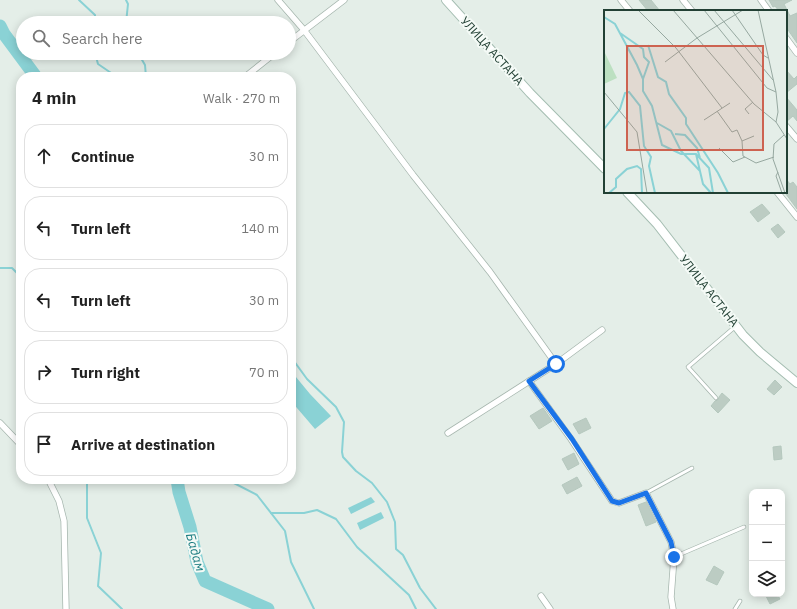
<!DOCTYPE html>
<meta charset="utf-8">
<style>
:root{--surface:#fff;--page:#f2f2f2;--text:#222;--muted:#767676;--line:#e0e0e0}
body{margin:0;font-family:"IBM Plex Sans",sans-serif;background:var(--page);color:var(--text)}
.controls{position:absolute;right:12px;bottom:12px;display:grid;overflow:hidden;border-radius:8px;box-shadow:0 2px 10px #0003}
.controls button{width:36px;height:36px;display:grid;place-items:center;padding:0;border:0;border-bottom:1px solid var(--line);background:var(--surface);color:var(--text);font:20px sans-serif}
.stop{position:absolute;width:12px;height:12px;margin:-9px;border:3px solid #1a73e8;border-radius:50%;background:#fff}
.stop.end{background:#1a73e8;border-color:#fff;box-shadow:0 1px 4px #0008}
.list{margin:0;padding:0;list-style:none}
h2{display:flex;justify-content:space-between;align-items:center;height:52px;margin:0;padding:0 16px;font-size:17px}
h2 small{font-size:13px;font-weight:400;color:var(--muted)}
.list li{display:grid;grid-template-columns:26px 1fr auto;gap:12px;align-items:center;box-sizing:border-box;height:64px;margin:0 8px 8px;padding:0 8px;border:1px solid var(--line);border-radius:16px}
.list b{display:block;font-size:15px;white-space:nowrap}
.list em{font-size:13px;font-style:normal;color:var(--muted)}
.icon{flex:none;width:22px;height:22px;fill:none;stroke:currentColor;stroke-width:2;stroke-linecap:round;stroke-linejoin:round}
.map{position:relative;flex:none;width:797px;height:609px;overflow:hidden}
.search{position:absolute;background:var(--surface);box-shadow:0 2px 10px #0003;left:16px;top:16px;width:280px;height:44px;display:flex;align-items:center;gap:10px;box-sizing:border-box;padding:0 14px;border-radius:22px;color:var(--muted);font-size:15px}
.panel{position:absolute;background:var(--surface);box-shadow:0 2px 10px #0003;left:16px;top:72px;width:280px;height:412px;border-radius:16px}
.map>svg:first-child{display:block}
.water{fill:#8ad2d5}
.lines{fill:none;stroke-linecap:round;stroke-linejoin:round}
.stream{stroke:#8ad2d5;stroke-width:2}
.river{stroke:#8ad2d5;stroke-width:13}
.building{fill:#bcccc3;stroke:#b5c8be}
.lane-casing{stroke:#a6b6ae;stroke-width:4.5}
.street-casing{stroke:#a6b6ae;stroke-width:7}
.secondary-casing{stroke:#a4bdb1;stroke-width:10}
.lane{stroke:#fff;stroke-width:3}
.street{stroke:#fff;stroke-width:5.5}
.secondary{stroke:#fff;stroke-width:8}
.route{stroke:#1a73e8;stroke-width:5}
.labels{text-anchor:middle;stroke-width:4;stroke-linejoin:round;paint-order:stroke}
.street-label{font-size:12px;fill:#224034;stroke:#f4faf6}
.water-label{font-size:13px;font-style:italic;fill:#197b7f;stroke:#f4faf6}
.inset-river{fill:none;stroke:#8ad2d5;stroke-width:2}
.inset-road{fill:none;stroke:#96a8a0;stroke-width:1}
.view{fill:#cd6351;fill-opacity:0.15;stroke:#cd6351;stroke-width:2}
.inset-edge{fill:none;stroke:#224034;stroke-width:2}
</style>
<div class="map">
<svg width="797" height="609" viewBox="0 0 797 609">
<rect width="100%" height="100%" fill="#e4eee8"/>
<!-- water -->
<g class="water">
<polygon points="291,371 310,394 331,416 315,429 291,401"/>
<polygon points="371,497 375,502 351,514 348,508"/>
<polygon points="381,512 384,518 360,530 357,523"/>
</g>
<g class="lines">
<!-- stream -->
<g class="stream">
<polyline points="79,0 95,15 95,23"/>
<polyline points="126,23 128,4 126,0"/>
<polyline points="95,53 98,64 117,77"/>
<polyline points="138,53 145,65 146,77"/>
<polyline points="0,268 12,268 21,277"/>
<polyline points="291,357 307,379 336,407 344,422 342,452 343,457 356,471 372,483 387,502 395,522 396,549 403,555 420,588 436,609"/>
<polyline points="87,479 87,518 101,553 98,586 122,609"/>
<polyline points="226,479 257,495 285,531 291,562 314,609"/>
<polyline points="271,513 304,513 317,510 336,519 357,547 409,595 416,609"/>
</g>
<!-- river -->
<g class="river">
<polyline points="0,26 4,34 36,77"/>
<polyline points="177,479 179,492 190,527 197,562 205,581 268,609"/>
</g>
</g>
<!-- building -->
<g class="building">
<polygon points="639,0 651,0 660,11 648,11"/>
<polygon points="769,0 792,0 784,4 790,16 797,13 797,43 786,27 786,11 779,11 775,6 773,7"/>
<polygon points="786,70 794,79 797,76 797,84 786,93"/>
<polygon points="786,97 797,110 797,121 793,116 786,122"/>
<polygon points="786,179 790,184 793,182 797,187 797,209 786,194"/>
<polygon points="762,204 770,213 758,222 750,212"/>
<polygon points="778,224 785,232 778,238 771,229"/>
<polygon points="775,380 782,387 774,395 767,389"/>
<polygon points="722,393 730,400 718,413 711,406 715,401 718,400 719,397"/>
<polygon points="543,408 552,421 539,429 530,416"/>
<polygon points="586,418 591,428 579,434 573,424"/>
<polygon points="781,446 782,459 774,460 773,447"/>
<polygon points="574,453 579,464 568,470 562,459"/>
<polygon points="577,477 582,486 567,494 562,485"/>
<polygon points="646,502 656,522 646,526 638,505"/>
<polygon points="714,566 724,572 717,585 706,580"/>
<polygon points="765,594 777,594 780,599 770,604"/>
</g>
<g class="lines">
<!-- lane casing -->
<g class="lane-casing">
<g id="lane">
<polyline points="716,398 688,367 736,326"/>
<polyline points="646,493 692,468"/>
<polyline points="674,557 744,527"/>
<polyline points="735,609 740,601"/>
</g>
</g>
<!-- street casing -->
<g class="street-casing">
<g id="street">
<polyline points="278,0 304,30 413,175 490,272 556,364"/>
<polyline points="621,0 630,11"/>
<polyline points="683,0 692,11"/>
<polyline points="761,0 769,11"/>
<polyline points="786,38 797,53"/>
<polyline points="289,42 344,0"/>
<polyline points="245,77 275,53"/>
<polyline points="786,126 797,139"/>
<polyline points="777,192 797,217"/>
<polyline points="529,381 571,439 612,501 619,503 646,493 671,542 674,557 671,597 673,609"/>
<polyline points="0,423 21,445"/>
<polyline points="448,433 556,364 602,330"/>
<polyline points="48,479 59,501 64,521 66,609"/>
<polyline points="541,596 550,609"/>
</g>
</g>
<!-- secondary casing -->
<g class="secondary-casing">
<g id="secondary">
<polyline points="446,0 530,93 605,169"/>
<polyline points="627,192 657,224 743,335 760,352 797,383"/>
</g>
</g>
<!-- lane -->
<use href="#lane" class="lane"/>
<!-- street -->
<use href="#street" class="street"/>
<!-- secondary -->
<use href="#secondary" class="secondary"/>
</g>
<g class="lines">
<!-- route -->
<polyline class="route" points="556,364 529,381 572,439 612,501 619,503 646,493 671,542 674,557"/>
</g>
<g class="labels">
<!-- street labels -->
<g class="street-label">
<text transform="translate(492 51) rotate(48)" y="4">УЛИЦА АСТАНА</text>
<text transform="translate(709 291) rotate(52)" y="4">УЛИЦА АСТАНА</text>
</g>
<!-- water labels -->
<g class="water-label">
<text transform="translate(196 552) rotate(74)" y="5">Бадам</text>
</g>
</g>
<!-- overview -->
<g transform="translate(604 10)">
<rect width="183" height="183" fill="#e4eee8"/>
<path d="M0,41L13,68L0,74Z" fill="#bce0c1"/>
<path class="inset-river" d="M0,7L11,14L33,55L39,69V81L48,96L58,135L77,144H92L105,158L109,183M16,23L39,39L40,47L45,52L39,69M44,35L54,67L62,72L65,84L82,108V114L114,163L124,183M53,113L67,121L77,141L96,161M0,119L16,99L21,83L25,82L36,96L40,136L47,147L45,156L51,183M71,124L81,125L93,138L96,148M92,144L99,174L107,183M5,183L12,177V169L23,159L33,156L37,159L38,183"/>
<path class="inset-road" d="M34,0L72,38L118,98M69,0L150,94L172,112L183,129M100,0L163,78L172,82M110,0L169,70M128,0L159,45L164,48M154,0L172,82L174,102L172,112M61,52L93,28L139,0M0,82L33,122L43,183M113,101L128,122L133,120L138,131L139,146L152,153L170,147M145,104L141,99L149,92M100,110L126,93M180,125L170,134L169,149L181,183M138,131L150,126M115,138L129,152L141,147M174,162L172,166L178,183"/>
<path class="view" d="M23,36H159V140H23Z"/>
<rect width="183" height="183" class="inset-edge"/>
</g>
</svg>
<div class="controls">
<button>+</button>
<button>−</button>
<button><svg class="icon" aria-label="layers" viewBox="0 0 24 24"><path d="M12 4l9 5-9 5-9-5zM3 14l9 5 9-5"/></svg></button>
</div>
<div class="stop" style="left:556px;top:364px"></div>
<div class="stop end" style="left:674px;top:557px"></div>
<div class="search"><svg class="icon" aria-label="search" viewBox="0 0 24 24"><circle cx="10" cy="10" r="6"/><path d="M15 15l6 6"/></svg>Search here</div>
<section class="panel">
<h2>4 min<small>Walk · 270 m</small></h2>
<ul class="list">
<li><svg class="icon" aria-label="ahead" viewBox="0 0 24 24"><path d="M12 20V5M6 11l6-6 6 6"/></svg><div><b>Continue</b></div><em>30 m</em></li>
<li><svg class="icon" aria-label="left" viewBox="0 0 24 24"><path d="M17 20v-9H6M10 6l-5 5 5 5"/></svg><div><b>Turn left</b></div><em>140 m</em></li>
<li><svg class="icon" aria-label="left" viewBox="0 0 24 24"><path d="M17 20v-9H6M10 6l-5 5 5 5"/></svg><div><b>Turn left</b></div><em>30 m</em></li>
<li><svg class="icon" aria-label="right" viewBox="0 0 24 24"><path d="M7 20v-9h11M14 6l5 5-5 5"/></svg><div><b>Turn right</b></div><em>70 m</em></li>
<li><svg class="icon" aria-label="arrive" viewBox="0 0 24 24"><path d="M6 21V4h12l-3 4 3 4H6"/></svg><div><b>Arrive at destination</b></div></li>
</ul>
</section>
</div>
